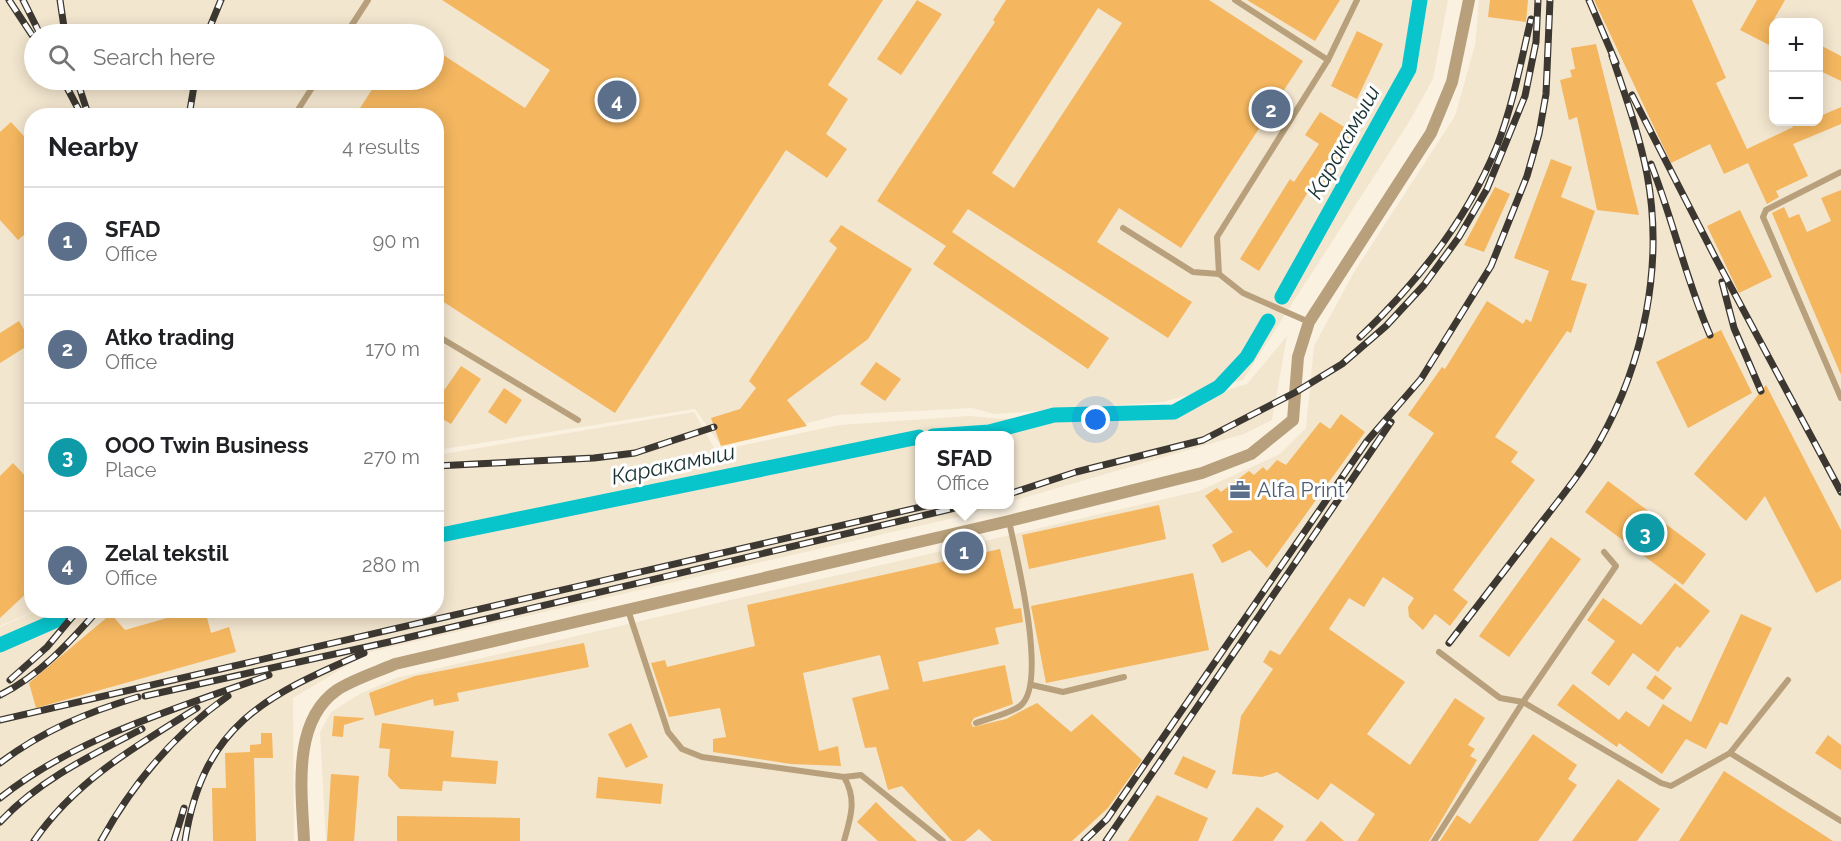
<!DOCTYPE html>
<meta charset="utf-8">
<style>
:root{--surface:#fff;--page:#f2f2f2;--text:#202124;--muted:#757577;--line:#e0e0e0;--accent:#ea580c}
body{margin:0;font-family:Raleway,sans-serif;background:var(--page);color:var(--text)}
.controls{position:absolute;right:18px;top:18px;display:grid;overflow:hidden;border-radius:12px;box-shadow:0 3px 15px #0003}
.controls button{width:54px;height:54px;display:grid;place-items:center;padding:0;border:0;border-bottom:2px solid var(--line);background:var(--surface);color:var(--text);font:30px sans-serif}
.you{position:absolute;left:1096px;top:420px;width:21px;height:21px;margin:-15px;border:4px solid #fff;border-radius:50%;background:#1a73e8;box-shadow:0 0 0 9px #1a73e833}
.badge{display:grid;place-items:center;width:39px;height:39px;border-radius:50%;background:var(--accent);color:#fff;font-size:20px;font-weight:700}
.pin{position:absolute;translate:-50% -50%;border:3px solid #fff;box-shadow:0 2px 6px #0006}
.popup{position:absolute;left:915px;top:431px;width:99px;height:78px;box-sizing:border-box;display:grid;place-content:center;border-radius:12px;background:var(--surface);filter:drop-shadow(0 2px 4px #0005);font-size:20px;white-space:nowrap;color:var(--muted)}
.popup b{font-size:22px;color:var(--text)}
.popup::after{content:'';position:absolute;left:50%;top:100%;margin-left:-12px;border:12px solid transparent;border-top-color:var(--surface)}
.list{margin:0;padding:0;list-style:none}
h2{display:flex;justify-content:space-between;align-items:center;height:78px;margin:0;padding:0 24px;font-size:26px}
h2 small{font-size:20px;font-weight:400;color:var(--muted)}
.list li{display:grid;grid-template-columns:39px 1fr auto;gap:18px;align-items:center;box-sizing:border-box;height:108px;padding:0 24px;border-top:2px solid var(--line)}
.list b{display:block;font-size:22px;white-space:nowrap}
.list p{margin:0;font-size:20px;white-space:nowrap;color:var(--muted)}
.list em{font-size:20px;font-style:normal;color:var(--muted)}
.icon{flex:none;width:33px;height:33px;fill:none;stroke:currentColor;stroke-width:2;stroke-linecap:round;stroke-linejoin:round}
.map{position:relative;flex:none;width:1841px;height:841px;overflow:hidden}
.search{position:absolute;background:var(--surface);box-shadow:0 3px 15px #0003;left:24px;top:24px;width:420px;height:66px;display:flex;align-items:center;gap:15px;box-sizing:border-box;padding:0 21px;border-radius:33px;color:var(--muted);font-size:22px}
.panel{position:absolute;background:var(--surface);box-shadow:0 3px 15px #0003;left:24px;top:108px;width:420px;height:510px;border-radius:24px}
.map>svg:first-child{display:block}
.built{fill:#f3e6cf;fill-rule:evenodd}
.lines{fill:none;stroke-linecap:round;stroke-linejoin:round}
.canal{stroke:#08c4cb;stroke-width:15}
.building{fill:#f4b65f;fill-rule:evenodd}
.lane{stroke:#b7a07b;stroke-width:6}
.street{stroke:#b7a07b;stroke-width:12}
.rail-casing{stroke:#3c3831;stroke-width:7}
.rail{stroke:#fff;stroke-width:4.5;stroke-dasharray:14;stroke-linecap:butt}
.labels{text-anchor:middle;stroke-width:6;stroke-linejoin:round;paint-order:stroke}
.service-label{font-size:21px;fill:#4e5e75;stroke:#fff;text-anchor:start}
.water-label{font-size:22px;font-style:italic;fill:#183132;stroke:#fff}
</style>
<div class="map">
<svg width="1841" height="841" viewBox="0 0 1841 841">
<rect width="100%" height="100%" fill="#faf1e1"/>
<!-- built -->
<g class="built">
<path d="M0,0H1448L1433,79L1409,122L1243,380L1163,402L994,414L972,408L838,415L721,446L695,409L437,450L436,116H32V610L35,611L0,626ZM34,34H434V80H34Z"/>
<path d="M1479,0H1841V841H326L320,732L331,712L360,694L396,678L1199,491L1280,454L1306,428L1314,346L1354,272L1455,116L1475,45ZM1774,22H1818V122H1774Z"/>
<polygon points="1287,336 1272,420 1244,434 1009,502 1009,436 919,436 919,504 1001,505 958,517 370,652 293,698 294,841 0,841 0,627 39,610 436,610 437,455 694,412 716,451 839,425 969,416 1002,419 1171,407 1247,384"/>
</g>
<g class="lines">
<!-- canal -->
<g class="canal">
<polyline points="1282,297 1409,69 1420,0"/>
<polyline points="933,436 989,432 1054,415 1174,412 1219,387 1247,357 1268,321"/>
<polyline points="436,536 919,437"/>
<polyline points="0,645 64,617"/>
</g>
</g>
<!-- building -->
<g class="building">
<polygon points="442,0 883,0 828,85 848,99 826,134 847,149 827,178 786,150 615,413 436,297 436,116 355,116 378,80 434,80 434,49 525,108 550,70"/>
<polygon points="917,0 942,14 901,75 877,59"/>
<path d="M1006,0H1209L1303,61L1181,248L1119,208L1097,242L1192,302L1168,338L968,209L952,232L1109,338L1088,369L933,264L946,246L877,201L995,22L993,20ZM1098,8L1122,23L1014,188L992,173Z"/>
<polygon points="1247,0 1340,0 1315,41"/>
<polygon points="1490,0 1528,0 1526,22 1488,17"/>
<polygon points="1594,0 1692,0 1726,78 1716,83 1747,149 1793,127 1790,122 1818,122 1818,117 1841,107 1841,124 1793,144 1808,176 1776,191 1779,197 1767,204 1748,163 1724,174 1710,144 1671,163"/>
<polygon points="1757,0 1785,0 1773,21 1773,47 1740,30"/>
<polygon points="1357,31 1383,44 1357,99 1331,86"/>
<polygon points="1596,44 1639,215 1597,210 1577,117 1569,120 1560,80 1572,77 1570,70 1575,69 1571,48"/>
<polygon points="1818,44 1841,56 1841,81 1818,70"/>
<polygon points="1320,112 1354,133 1336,161 1339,163 1319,195 1310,189 1259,271 1240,259 1290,179 1294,182 1319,144 1305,135"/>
<polygon points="11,122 32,145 32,228 18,240 0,220 0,132"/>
<polygon points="1551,159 1572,167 1561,197 1595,211 1571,280 1587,284 1571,333 1567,331 1495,437 1518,452 1511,462 1535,480 1453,590 1468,602 1450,626 1435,614 1423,630 1409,617 1408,607 1414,598 1383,577 1364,607 1349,598 1329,629 1405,682 1367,734 1410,765 1455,698 1485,718 1468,745 1475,749 1470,756 1477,760 1429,841 1357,841 1375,814 1331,783 1318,800 1277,772 1262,777 1232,774 1241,716 1273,669 1263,662 1270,650 1280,655 1434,433 1408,415 1442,367 1445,369 1487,301 1523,324 1526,319 1531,322 1549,271 1514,258"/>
<polygon points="1495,187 1510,194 1484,252 1464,245"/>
<polygon points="1841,190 1841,375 1772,213 1784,207 1789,218 1799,214 1807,232 1831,221 1821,198"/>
<polygon points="1740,210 1772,277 1739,293 1707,226"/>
<polygon points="841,225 912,269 868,339 787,400 807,426 721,446 711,418 740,409 756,388 749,381 837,248 829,241"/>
<polygon points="19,321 32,343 0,363 0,333"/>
<polygon points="1721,330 1752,393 1688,428 1656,362"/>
<polygon points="876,362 901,379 885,401 860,384"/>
<polygon points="461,366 481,379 451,424 436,415 436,402"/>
<polygon points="1766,385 1841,530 1841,580 1816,593 1765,496 1746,521 1694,474"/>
<polygon points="504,388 522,400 506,424 488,412"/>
<polygon points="1341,414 1365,432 1267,568 1250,550 1222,563 1212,545 1233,532 1205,496 1217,488 1221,492 1249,471 1254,475 1263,467 1267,471 1277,460 1286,465 1320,422 1330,429"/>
<polygon points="13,463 32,483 32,588 0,618 0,476"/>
<polygon points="1608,481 1706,554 1683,585 1585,512"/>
<polygon points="1159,505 1166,539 1029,569 1022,535"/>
<polygon points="1551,537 1581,559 1509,657 1479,636"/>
<polygon points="1000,549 1014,609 1021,608 1023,622 995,628 999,644 918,662 923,682 1005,665 1013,704 974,718 971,723 973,727 1006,719 1037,703 1071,732 1092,714 1142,760 1108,808 1072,841 992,841 979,829 965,841 952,841 902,786 888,790 876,747 865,748 852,698 889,689 880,655 803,673 819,751 838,746 841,766 791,764 713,752 713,739 726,737 720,708 669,717 651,663 665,660 667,667 755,646 747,605"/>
<polygon points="1193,573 1209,650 1046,683 1031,606"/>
<polygon points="1675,583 1710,611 1680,648 1677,646 1658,672 1633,653 1609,686 1591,673 1615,641 1587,620 1603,598 1641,625"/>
<polygon points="195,610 205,610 211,633 229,627 236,652 36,708 29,683 111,614 125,630"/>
<polygon points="1741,614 1772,628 1727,725 1720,722 1706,749 1686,739 1662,774 1619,743 1617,747 1557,705 1573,684 1619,720 1626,711 1649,727 1663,704 1691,722"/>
<polygon points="584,643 589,667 457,693 459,701 434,706 433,699 375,716 369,693 415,676"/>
<polygon points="1655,675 1672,688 1663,700 1646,688"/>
<polygon points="334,716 364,718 364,719 344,725 343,737 332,736"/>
<polygon points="382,723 454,731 451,757 498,761 496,784 443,781 442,791 400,789 388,776 390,749 379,748"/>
<polygon points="631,723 648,757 626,768 608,734"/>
<polygon points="261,733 272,733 273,758 254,758 256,841 213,841 212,788 226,788 225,753 250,752 250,745 261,744"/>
<polygon points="1533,734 1577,765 1568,779 1577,785 1538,841 1440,841 1457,815 1470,824"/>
<polygon points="1828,735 1841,745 1841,770 1815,753"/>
<polygon points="1183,756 1216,771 1207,789 1174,774"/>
<polygon points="1724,771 1833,841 1679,841"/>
<polygon points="331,774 359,776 354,841 327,841"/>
<polygon points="598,777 663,784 661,804 596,798"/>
<polygon points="1618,779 1660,809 1637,841 1572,841"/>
<polygon points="1157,795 1208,818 1198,841 1128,841"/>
<polygon points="876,802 890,816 917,841 878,841 857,822"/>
<polygon points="1257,807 1284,826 1273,841 1232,841"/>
<polygon points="397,816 520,818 520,841 397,841"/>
<polygon points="1321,821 1344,841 1305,841"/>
</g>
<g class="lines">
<!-- lane -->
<g class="lane">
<polyline points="1235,0 1328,60"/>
<polyline points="346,34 368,0"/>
<polyline points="294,116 317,80"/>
<polyline points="1841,172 1766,210 1763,217 1841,398"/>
<polyline points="1123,228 1193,272 1219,274"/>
<polyline points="1309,322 1243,293 1219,274 1217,237 1328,60 1357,0"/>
<polyline points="436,335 578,420"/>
<path d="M628,610L668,732L682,749L702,757L844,777C857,799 851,817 844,841"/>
<polyline points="1439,652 1500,698 1523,702 1661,783 1671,786 1730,753 1788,680"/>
<polyline points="1032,685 1063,692 1124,677"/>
<path d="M976,723C989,718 1009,714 1020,706C1049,685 1016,555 1009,521"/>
<polyline points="1730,753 1841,821"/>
<polyline points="844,777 861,775 943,841"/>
<polyline points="1434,841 1523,702 1616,566 1604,552"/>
</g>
<!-- street -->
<path class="street" d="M304,841C302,793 291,722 337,690C354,679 377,672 395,664L1009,521L1202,473L1251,454L1293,420L1298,357L1309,322L1431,133L1452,82L1469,0"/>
<!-- rail casing -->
<g class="rail-casing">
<g id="rail">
<polyline points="9,0 34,38"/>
<polyline points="23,0 39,32"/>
<polyline points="60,0 65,34"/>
<polyline points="1589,0 1616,63"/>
<polyline points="207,34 221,0"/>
<polyline points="63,80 82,116"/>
<polyline points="77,80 87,111"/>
<polyline points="1632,95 1716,259 1841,492"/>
<polyline points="189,116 195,80"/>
<path d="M1651,164C1673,220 1686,280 1710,335"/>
<polyline points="1722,282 1734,328 1761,391"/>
<path d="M1360,337C1417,283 1467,220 1497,146C1513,105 1521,61 1531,19"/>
<polyline points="436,466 594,458 635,453 714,427"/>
<polyline points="1009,494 1076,472 1203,440 1296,392 1342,364 1386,326 1424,285 1459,237 1487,189 1525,96 1536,42 1538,0"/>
<path d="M1449,643C1479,604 1508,566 1538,527C1559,500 1582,472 1599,442C1644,363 1664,264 1647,174C1639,133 1625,95 1612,56"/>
<polyline points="10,680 47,647 78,610"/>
<path d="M0,695C39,676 69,643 98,610"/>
<polyline points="145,696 389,642 972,504"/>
<polyline points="0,720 934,504"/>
<path d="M0,763C42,731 88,712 138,697"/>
<path d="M0,798C78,736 177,709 269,675"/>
<path d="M0,822C39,780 92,755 142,729"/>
<path d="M34,841C75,781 136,746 197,708"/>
<path d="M101,841C133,783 174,734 228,696"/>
<polyline points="174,841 184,808"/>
<path d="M185,841C203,725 265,696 364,653"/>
<polyline points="1084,841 1107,819 1367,441 1421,379 1491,266 1527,176 1539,134 1546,94 1550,0"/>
<polyline points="1106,841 1391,422"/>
</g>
</g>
<!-- rail -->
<use href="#rail" class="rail"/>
</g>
<!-- icons -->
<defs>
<g id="office-bare" transform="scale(1.62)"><path d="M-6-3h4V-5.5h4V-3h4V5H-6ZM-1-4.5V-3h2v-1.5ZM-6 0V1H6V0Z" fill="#5c6f8a" stroke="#fff" stroke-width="2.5" paint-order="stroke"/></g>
</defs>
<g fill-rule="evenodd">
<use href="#office-bare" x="1240" y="490"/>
</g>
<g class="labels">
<!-- service labels -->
<g class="service-label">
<text x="1257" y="497">Alfa Print</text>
</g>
<!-- water labels -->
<g class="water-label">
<text transform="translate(1343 142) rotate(-61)" y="8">Каракамыш</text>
<text transform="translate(673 464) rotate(-12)" y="8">Каракамыш</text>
</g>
</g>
</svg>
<div class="controls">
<button>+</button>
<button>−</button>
</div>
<div class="you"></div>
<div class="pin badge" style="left:964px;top:551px;background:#5c6f8a">1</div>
<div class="popup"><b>SFAD</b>Office</div>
<div class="pin badge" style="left:1271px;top:109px;background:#5c6f8a">2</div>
<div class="pin badge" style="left:1645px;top:533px;background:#0f9aa8">3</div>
<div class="pin badge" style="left:617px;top:100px;background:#5c6f8a">4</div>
<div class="search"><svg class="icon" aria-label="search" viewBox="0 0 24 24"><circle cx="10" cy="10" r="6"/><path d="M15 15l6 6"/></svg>Search here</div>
<section class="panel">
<h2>Nearby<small>4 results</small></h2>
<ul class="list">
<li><span class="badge" style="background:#5c6f8a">1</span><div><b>SFAD</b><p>Office</p></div><em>90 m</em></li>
<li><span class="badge" style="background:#5c6f8a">2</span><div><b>Atko trading</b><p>Office</p></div><em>170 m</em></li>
<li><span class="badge" style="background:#0f9aa8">3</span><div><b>ООО Twin Business</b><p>Place</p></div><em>270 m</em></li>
<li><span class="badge" style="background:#5c6f8a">4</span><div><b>Zelal tekstil</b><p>Office</p></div><em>280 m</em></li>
</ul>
</section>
</div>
